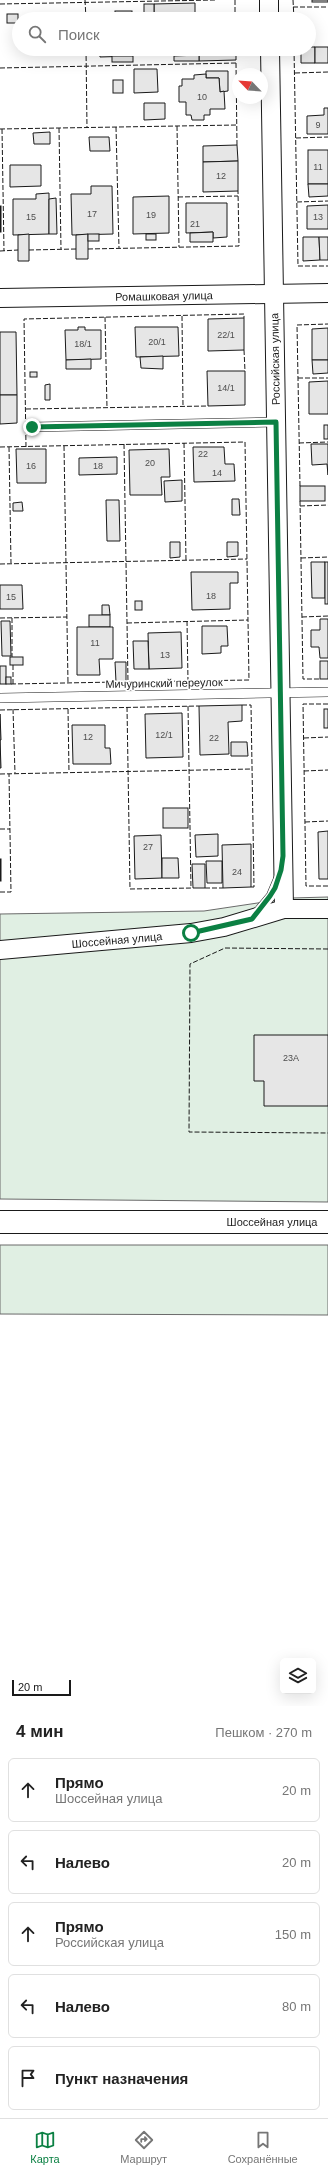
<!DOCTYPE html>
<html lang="ru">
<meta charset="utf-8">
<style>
:root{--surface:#fff;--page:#f2f2f2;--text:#222;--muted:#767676;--line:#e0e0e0;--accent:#0b8043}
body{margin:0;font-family:Helvetica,sans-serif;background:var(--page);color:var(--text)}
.controls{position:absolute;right:12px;bottom:12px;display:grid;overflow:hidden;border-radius:6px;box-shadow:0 4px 16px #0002}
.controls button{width:36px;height:36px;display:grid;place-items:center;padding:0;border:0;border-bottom:1px solid var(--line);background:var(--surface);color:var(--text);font:20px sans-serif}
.compass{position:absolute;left:232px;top:68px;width:36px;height:36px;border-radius:50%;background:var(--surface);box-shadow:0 4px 16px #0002;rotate:295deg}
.scale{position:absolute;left:12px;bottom:10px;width:59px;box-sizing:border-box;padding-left:4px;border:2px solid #1a1a1a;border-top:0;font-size:11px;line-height:14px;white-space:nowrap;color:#1a1a1a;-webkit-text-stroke:3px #fff;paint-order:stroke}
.stop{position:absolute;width:12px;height:12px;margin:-9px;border:3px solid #0b8043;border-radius:50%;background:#fff}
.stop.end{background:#0b8043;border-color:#fff;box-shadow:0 1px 4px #0008}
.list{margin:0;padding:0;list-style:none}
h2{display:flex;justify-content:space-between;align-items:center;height:52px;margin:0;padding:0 16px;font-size:17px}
h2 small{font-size:13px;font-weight:400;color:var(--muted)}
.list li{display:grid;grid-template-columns:26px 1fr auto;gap:12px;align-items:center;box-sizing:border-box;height:64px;margin:0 8px 8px;padding:0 8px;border:1px solid var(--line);border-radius:6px}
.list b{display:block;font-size:15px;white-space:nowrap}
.list p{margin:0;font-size:13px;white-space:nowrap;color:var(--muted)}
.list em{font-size:13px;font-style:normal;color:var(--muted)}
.icon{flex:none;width:22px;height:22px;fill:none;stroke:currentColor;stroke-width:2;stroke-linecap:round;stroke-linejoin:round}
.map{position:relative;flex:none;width:328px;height:1706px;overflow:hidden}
.search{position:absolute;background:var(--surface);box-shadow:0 4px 16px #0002;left:12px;right:12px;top:12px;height:44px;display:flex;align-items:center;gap:10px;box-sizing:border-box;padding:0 14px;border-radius:22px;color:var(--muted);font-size:15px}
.sheet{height:412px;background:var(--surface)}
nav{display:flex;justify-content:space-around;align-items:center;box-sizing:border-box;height:56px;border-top:1px solid var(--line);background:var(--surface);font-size:11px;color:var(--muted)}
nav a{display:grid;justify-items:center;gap:2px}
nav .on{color:var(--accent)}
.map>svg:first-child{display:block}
.green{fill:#e0efe3;stroke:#6a6a6a}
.building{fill:#e6e6e6;stroke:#1a1a1a}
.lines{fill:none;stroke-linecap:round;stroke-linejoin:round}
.service-casing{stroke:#1a1a1a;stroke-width:10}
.minor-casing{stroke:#1a1a1a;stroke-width:20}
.secondary-casing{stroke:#1a1a1a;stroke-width:24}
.service{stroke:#fff;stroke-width:9}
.minor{stroke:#fff;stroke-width:18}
.secondary{stroke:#fff;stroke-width:22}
.fence{stroke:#1a1a1a;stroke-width:1;stroke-dasharray:5 2;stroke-linecap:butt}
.route{stroke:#0b8043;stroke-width:5}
.labels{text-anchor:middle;stroke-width:3;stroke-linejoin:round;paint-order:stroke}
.number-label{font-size:9px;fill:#4d4d4d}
.street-label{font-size:11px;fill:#1a1a1a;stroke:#fff}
</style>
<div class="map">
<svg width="328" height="1706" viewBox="0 0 328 1706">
<rect width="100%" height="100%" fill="#fff"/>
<!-- green -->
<g class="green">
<polygon points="328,897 328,1202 0,1199 0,914 204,911 291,898"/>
<polygon points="0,1245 328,1245 328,1315 0,1314"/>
</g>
<!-- building -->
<g class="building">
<rect x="312" y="0" width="16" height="2"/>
<polygon points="195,3 195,19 154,19 154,4"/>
<rect x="144" y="4" width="10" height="15"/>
<rect x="115" y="11" width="17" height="8"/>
<rect x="7" y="14" width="11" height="9"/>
<polygon points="309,47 315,47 315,63 301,63 301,49 309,49"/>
<rect x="315" y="47" width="13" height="16"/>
<polygon points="99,49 132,49 133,56 100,57"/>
<polygon points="199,49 236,49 236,60 199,61"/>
<polygon points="199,55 199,61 174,61 174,56"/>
<rect x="112" y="56" width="21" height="6"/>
<polygon points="134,69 157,69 158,92 134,93"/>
<polygon points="206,71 228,71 228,91 220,92 219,78 206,78"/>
<polygon points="206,74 206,78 219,78 220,92 224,91 225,109 210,109 210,115 204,115 204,120 192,120 191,115 186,115 186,102 179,102 179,86 182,86 182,79 194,79 194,75"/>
<rect x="113" y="80" width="10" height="13"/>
<polygon points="144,103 165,103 165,119 144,120"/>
<polygon points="324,108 328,108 328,134 307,134 307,116 324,115"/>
<polygon points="50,132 50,144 34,144 33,133"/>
<polygon points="89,137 109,137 110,151 90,151"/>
<polygon points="237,145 238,161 203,162 203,146"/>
<rect x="308" y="150" width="20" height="34"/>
<polygon points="238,161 238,191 203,192 203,162"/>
<polygon points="10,165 41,165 41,186 10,187"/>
<polygon points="308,184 328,184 328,196 309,197"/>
<polygon points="91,186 112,186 113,234 72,235 71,194 91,194"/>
<polygon points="49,193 49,234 13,235 13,199 36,199 36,194"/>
<polygon points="169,196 169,233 133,234 133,197"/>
<polygon points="56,198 57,234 49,234 49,199"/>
<polygon points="186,203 227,203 227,237 213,238 213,232 186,233"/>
<polygon points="328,205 328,229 307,229 307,206"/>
<rect x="0" y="206" width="1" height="26"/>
<polygon points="213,232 213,242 190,242 190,233"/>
<polygon points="29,234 29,261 18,261 18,235"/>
<polygon points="88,234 88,259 76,259 76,235"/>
<rect x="88" y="234" width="11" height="7"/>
<rect x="146" y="234" width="10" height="6"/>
<polygon points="303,237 319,237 320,260 303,261"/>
<polygon points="319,237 328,237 328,260 320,260"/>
<polygon points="244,318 244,350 208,351 208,319"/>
<polygon points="78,327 85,327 85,330 101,330 101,359 66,360 65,330 78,330"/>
<polygon points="135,327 178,327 179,356 136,357"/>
<polygon points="328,328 328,360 312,360 312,329"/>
<polygon points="0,332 16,332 17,395 0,395"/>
<polygon points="163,356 163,369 141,368 140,357"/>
<polygon points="91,359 91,369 66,369 66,360"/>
<polygon points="312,360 328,360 328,373 313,374"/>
<polygon points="207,371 245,371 245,405 208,406"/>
<rect x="30" y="372" width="7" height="5"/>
<polygon points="328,381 328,414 309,414 309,382"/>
<polygon points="50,384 50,400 45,400 45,385"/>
<polygon points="0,395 17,395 17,423 0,424"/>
<rect x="324" y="425" width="4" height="14"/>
<polygon points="311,444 328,444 328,475 327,464 312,465"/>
<polygon points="193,447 224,447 225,464 234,464 235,481 194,482"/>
<polygon points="16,449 46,449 46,483 17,483"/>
<polygon points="169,449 170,477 161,477 162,495 130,495 129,450"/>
<polygon points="117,457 117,474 79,475 79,458"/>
<polygon points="182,480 182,501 165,502 164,481"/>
<rect x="300" y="486" width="25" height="15"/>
<polygon points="232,499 239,499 240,515 232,515"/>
<polygon points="106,500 119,500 120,541 107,541"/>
<polygon points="22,502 23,511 13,511 13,503"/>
<polygon points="170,542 180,542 180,557 170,558"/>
<polygon points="227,542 238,542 238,556 227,557"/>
<polygon points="311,562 325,562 325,598 312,598"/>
<rect x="325" y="562" width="3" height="42"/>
<polygon points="191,572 238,572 238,583 230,583 230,609 192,610"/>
<polygon points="0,585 22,585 23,609 0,609"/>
<rect x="135" y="601" width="7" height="9"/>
<polygon points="102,605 109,605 110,615 102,615"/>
<rect x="89" y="615" width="21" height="12"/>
<polygon points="320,619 328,619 328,658 320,658 319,647 311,647 311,630 320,630"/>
<polygon points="1,621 10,621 11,656 2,656"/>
<polygon points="202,626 227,626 228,646 221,646 221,653 202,654"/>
<polygon points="77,627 113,627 113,659 99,659 100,675 77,675"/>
<polygon points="181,632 182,668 149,669 148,633"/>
<polygon points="133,641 148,641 149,669 134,669"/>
<rect x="10" y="657" width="13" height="8"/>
<rect x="320" y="661" width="8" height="18"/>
<polygon points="115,662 126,662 126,682 116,682"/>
<rect x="0" y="666" width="6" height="18"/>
<rect x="6" y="677" width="5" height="7"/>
<polygon points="242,705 242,721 228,722 229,754 200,755 199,706"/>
<rect x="324" y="709" width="4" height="19"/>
<polygon points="182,713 183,757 146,758 145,714"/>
<polygon points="0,714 1,740 0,740"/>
<polygon points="72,725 105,725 105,748 110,748 111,764 73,764"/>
<polygon points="0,740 1,768 0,768"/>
<polygon points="231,742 247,742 248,756 231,756"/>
<rect x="163" y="808" width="25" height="20"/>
<polygon points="328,831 328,879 319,879 318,832"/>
<polygon points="218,834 218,856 196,857 195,835"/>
<polygon points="161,835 162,878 135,879 134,836"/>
<polygon points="251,844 251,887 223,888 222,845"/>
<polygon points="162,858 178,858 179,878 162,878"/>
<rect x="0" y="859" width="1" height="22"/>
<polygon points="206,861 222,861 222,883 207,883"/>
<polygon points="192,864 205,864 205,888 193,888"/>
<polygon points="254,1035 328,1035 328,1106 264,1106 264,1081 254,1081"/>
</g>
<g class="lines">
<!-- service casing -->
<g class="service-casing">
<g id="service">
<polyline points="32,427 276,422"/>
<polyline points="0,698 328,692"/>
<polyline points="255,915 271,896 279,877"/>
</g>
</g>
<!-- minor casing -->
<g class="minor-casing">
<g id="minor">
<polyline points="269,0 269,19"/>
<polyline points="270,49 284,909"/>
<polyline points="0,298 328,293"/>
<polyline points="0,950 191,933 224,927 284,909 328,909"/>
</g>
</g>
<!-- secondary casing -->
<g class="secondary-casing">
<polyline id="secondary" points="0,1222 328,1222"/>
</g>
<!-- service -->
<use href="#service" class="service"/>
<!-- minor -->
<use href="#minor" class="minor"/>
<!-- secondary -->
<use href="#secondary" class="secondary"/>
<!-- fence -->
<g class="fence">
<polyline points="85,0 86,19"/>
<polyline points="235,0 235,19"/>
<polyline points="293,0 294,19"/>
<polyline points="0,4 215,0"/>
<polyline points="293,7 328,7"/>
<polyline points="86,49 87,128"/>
<polyline points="294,49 298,266 328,266"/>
<polyline points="236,63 237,145"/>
<polyline points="0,68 236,63"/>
<polyline points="295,73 328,72"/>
<polyline points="177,126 179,247"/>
<polyline points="116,127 119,248"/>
<polyline points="59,128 61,249"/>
<polyline points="0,129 237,125"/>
<polyline points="2,129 4,251"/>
<polyline points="296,138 328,137"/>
<polyline points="178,197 238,196"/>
<polyline points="297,202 328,201"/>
<polyline points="88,249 239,246 238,191"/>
<polyline points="29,250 76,249"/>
<polyline points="0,251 18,250"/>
<polyline points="182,316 183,406"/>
<polyline points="105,317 107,408"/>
<polyline points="244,350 245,371"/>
<polyline points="298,378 328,378"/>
<polyline points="26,409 208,406"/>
<polyline points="184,443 186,560"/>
<polyline points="299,443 328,442"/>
<polyline points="124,444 128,682"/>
<polyline points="64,446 68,683"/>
<polyline points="0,447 245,442 249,680 123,682"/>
<polyline points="9,447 11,563"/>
<polyline points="26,447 24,319 244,314 244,318"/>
<polyline points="300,486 297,325 328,324"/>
<polyline points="300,501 303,679 320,679"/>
<polyline points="300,506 328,505"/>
<polyline points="301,558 328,557"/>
<polyline points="0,564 247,559"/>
<polyline points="302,617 328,616"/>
<polyline points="0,618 67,617"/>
<polyline points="12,618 12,657"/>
<polyline points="187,621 188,681"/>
<polyline points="127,623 248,620"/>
<polyline points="13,665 13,684"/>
<polyline points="11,684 117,682"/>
<polyline points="328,704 303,704 306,886 328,886"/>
<polyline points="242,705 251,705 254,887 251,887"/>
<polyline points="188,706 191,888"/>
<polyline points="127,707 130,889 193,888"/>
<polyline points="13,709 15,773"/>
<polyline points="68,709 69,772"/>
<polyline points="0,710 199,706"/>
<polyline points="304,738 328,737"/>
<polyline points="304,771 328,770"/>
<polyline points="0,774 252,769"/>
<polyline points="305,822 328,821"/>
<polyline points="0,829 10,829"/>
<polyline points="205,888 223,888"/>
<polyline points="0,892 11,892 9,774"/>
<polyline points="328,949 225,948 190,964 189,1132 328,1133"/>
</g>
</g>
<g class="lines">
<!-- route -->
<polyline class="route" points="32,427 276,422 283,856 281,870 275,888 270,896 252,919 191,933"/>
</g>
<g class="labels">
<!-- number labels -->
<g class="number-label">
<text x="202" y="100">10</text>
<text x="318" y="128">9</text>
<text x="318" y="170">11</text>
<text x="221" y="179">12</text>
<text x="92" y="217">17</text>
<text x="151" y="218">19</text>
<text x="31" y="220">15</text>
<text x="318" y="220">13</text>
<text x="195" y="227">21</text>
<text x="226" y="338">22/1</text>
<text x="157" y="345">20/1</text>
<text x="83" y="347">18/1</text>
<text x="226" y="391">14/1</text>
<text x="203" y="457">22</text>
<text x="150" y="466">20</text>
<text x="31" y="469">16</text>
<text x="98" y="469">18</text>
<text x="217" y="476">14</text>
<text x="211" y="599">18</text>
<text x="11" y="600">15</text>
<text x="95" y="646">11</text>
<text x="165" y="658">13</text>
<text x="164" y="738">12/1</text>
<text x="88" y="740">12</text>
<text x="214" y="741">22</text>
<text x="148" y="850">27</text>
<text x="237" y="875">24</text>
<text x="291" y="1061">23А</text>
</g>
<!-- street labels -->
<g class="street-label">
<text transform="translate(164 296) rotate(-1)" y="4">Ромашковая улица</text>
<text transform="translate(275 359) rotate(-91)" y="4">Российская улица</text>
<text transform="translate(164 683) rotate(-1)" y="4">Мичуринский переулок</text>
<text transform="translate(117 940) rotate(-5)" y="4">Шоссейная улица</text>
<text x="272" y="1226">Шоссейная улица</text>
</g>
</g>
</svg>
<div class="controls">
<button><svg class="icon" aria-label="layers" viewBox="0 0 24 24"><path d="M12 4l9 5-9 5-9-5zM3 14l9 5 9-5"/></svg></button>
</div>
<svg class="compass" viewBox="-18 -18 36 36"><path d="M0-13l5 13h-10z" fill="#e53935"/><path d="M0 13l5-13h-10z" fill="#767676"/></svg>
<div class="scale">20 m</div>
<div class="stop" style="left:191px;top:933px"></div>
<div class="stop end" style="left:32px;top:427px"></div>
<div class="search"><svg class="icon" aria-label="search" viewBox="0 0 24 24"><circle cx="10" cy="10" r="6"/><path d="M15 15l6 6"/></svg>Поиск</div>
</div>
<section class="sheet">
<h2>4 мин<small>Пешком · 270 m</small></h2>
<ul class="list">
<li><svg class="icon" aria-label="ahead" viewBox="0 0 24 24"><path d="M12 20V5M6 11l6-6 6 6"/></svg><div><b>Прямо</b><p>Шоссейная улица</p></div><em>20 m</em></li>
<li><svg class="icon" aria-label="left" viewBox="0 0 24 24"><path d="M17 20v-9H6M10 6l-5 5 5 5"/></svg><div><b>Налево</b></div><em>20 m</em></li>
<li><svg class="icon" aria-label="ahead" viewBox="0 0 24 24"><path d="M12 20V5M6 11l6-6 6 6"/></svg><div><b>Прямо</b><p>Российская улица</p></div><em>150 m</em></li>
<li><svg class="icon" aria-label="left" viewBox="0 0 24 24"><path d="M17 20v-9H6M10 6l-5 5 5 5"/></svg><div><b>Налево</b></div><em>80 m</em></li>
<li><svg class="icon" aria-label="arrive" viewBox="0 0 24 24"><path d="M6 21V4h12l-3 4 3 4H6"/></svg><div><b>Пункт назначения</b></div></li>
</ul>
</section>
<nav>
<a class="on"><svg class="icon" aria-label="map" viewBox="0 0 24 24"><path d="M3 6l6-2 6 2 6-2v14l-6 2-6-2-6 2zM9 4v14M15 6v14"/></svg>Карта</a>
<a><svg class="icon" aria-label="directions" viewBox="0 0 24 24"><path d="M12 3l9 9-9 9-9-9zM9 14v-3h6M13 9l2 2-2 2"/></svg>Маршрут</a>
<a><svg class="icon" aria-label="saved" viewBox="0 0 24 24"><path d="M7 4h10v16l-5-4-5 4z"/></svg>Сохранённые</a>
</nav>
